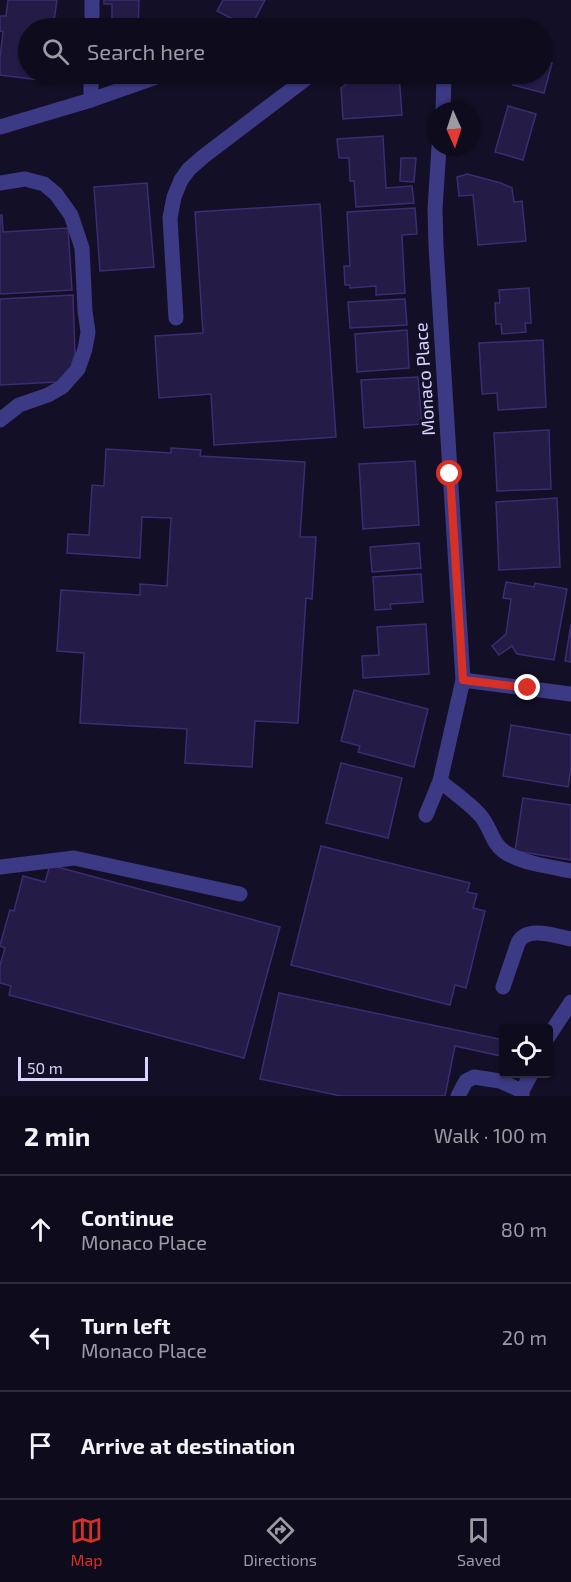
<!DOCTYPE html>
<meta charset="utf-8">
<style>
:root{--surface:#0e0b1c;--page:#171425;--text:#f1f3f6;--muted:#9b9ba3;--line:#2e2b3b;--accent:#d93025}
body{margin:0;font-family:"Exo 2",sans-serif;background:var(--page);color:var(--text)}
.controls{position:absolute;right:18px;bottom:18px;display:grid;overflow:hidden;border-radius:6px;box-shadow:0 2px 4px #0004}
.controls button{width:54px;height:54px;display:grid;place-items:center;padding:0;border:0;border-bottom:2px solid var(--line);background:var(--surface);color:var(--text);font:30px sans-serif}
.compass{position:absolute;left:427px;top:102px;width:54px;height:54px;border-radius:50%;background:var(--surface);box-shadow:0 2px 4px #0004;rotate:177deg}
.scale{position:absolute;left:18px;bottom:15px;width:130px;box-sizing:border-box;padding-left:6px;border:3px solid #d9d4ff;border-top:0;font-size:16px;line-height:21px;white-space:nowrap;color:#d9d4ff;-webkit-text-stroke:4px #130f26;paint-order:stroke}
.stop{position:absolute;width:18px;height:18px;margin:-14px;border:4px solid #d93025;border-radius:50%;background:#fff}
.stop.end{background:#d93025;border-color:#fff;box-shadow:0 2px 6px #0008}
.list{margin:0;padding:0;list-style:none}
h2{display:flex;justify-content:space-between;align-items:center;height:78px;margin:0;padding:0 24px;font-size:26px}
h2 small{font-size:20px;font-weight:400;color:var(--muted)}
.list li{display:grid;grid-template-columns:39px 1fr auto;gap:18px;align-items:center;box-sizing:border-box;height:108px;padding:0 24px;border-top:2px solid var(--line)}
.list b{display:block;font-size:22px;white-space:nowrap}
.list p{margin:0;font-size:20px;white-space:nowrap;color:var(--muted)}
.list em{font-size:20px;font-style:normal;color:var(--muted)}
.icon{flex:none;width:33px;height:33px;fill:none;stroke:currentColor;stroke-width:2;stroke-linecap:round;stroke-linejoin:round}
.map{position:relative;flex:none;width:571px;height:1096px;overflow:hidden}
.search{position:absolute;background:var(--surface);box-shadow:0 2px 4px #0004;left:18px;right:18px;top:18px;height:66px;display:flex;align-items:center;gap:15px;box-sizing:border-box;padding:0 21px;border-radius:33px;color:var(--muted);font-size:22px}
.sheet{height:402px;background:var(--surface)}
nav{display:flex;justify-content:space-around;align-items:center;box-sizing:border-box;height:84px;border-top:2px solid var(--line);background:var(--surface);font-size:16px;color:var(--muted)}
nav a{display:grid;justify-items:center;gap:3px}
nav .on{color:var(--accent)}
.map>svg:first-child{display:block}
.building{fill:#241b47;stroke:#3b2d73;stroke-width:1.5}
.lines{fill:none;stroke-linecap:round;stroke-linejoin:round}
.minor{stroke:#3d3a85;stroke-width:15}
.route{stroke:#d93025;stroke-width:8}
.labels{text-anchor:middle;stroke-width:6;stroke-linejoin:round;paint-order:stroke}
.street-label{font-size:18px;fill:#d9d4ff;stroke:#130f26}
</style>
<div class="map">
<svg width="571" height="1096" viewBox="0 0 571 1096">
<rect width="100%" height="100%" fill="#130f26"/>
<!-- building -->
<g class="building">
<polygon points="8,0 57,0 53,28 28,28 28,74 48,74 47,81 0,75 0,58 3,32 0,31 0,16 6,16"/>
<polygon points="104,0 139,0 138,28 112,28 112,4 104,4"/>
<polygon points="223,0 265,0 250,28 217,11"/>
<polygon points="542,61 552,63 544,93 513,85 517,74 542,74"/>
<polygon points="362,74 399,74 402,115 343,119 341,88"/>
<polygon points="508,106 536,114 523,160 495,152"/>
<polygon points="383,136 386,188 412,186 414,203 356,207 354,181 350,181 349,158 339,158 337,139"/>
<polygon points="401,158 416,158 414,182 400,181"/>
<polygon points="467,174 501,183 512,188 514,202 522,201 526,241 478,245 473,195 459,196 457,177"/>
<polygon points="147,183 154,267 100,271 94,187"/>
<polygon points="320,204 336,437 214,445 211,394 159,398 155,336 203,333 195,212"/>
<polygon points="415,208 417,234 402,235 405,293 376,295 376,286 350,288 350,285 345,285 344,266 350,266 347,212"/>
<polygon points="0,215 2,215 3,232 68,228 72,290 0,294"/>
<polygon points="529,288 531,323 525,323 526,332 502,334 501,324 496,324 495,303 500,303 499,290"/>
<polygon points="73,295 75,354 69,373 57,382 0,385 0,299"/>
<polygon points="405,299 407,325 350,328 348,302"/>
<polygon points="407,330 409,368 357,372 355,334"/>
<polygon points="543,340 546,407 498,410 497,393 482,394 479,343"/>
<polygon points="418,377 422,424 364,428 361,380"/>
<polygon points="549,430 551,489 497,491 494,433"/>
<polygon points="171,448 201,450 200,456 305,462 300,537 316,537 312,599 306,598 298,723 255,721 252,767 185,763 187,729 80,723 84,653 57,651 61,590 140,595 140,584 167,586 171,518 142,517 140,558 67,553 68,534 89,535 92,485 104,486 106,449 171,453"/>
<polygon points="415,461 419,525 363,529 359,464"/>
<polygon points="557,498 560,567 499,570 496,502"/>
<polygon points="419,543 421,568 372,572 370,547"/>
<polygon points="421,574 423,602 390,604 391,609 375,610 373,577"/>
<polygon points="506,582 534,587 535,583 567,589 554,660 517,654 512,646 499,655 492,646 506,634 511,599 503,598"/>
<polygon points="426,624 429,674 363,678 362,656 379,655 377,627"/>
<polygon points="571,624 571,662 565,661"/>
<polygon points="354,690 428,709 414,767 358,752 360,746 341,741"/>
<polygon points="511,725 571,735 571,767 568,787 503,776"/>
<polygon points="341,763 402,778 388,838 326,823"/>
<polygon points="523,798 571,805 571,860 515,851"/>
<polygon points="321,846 470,883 467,892 477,894 473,908 485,911 466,988 455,985 450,1005 291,965"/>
<polygon points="50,865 280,927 244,1058 9,995 11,986 0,983 0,965 5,948 0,946 0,945 10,910 14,911 23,876 45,882"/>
<polygon points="279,993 504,1040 501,1056 455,1046 445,1096 341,1096 260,1079"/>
</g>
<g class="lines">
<!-- minor -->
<g class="minor">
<polyline points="92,28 92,0"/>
<polyline points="91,100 91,74"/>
<polyline points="443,111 444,74"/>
<polyline points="0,127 91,100 165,74"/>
<polyline points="0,183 25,179 44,184 56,194 71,215 82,248 85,311 88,332 85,349 78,369 62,387 48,395 19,405 0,420"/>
<polyline points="176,318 170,218 174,197 181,180 189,169 204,156 312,74"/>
<polyline points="463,680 571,694"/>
<path d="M440,781C453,792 468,802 479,814C492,827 490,844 508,854C527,864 551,867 571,871"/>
<polyline points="426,815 440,781 463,680 436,246 435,209 439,147"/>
<polyline points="0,867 74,858 240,894"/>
<path d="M503,987L518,943C526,925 556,936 571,939"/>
<polyline points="548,1037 571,1002"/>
<polyline points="458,1096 466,1081 474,1077 500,1081 522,1091"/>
<polyline points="522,1096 522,1091 531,1074"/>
</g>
</g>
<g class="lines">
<!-- route -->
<polyline class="route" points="450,474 463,680 528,688"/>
</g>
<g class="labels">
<!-- street labels -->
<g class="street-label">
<text transform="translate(425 379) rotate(-94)" y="6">Monaco Place</text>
</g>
</g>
</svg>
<div class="controls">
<button><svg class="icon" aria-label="locate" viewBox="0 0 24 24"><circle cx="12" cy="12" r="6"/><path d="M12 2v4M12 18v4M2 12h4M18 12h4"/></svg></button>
</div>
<svg class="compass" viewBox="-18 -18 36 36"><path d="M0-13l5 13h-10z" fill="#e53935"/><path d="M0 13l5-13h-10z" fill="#9b9ba3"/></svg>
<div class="scale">50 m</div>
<div class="stop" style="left:450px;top:474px"></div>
<div class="stop end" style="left:528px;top:688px"></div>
<div class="search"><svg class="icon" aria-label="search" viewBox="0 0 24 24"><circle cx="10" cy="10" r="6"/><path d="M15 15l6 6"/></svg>Search here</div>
</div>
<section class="sheet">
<h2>2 min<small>Walk · 100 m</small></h2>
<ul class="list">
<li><svg class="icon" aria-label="ahead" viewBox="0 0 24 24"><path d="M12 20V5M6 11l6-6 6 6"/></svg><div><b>Continue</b><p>Monaco Place</p></div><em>80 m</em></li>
<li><svg class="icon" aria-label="left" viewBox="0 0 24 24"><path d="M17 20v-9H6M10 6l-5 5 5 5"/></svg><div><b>Turn left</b><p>Monaco Place</p></div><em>20 m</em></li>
<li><svg class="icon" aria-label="arrive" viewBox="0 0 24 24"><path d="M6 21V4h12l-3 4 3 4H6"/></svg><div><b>Arrive at destination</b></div></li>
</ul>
</section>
<nav>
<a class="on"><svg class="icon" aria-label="map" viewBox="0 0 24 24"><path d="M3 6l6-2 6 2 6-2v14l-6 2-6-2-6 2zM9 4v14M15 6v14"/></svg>Map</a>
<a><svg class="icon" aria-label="directions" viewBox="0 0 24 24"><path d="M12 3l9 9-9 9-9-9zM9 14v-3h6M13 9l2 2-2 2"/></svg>Directions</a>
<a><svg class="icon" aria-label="saved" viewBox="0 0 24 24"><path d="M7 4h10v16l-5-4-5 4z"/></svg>Saved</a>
</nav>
